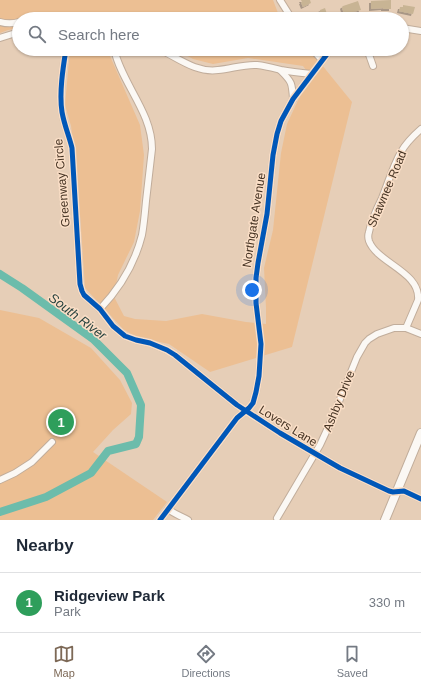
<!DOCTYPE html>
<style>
:root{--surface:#fff;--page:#f6f6f7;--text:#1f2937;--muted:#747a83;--line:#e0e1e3;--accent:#7d6957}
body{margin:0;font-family:Arial,sans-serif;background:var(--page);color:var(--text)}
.you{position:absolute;left:252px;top:290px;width:14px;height:14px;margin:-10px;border:3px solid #fff;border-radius:50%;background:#1a73e8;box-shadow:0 0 0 6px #1a73e833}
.badge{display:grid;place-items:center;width:26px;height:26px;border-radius:50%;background:var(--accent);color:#fff;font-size:13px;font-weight:700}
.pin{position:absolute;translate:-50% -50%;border:2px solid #fff;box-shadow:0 1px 4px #0006}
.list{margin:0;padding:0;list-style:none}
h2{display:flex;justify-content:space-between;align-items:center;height:52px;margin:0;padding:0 16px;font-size:17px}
h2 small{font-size:13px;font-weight:400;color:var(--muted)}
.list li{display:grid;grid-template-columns:26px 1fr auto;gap:12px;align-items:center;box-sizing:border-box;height:60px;padding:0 16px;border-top:1px solid var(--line)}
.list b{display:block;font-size:15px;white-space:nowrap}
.list p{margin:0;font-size:13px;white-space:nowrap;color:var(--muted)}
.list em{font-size:13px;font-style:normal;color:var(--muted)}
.icon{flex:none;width:22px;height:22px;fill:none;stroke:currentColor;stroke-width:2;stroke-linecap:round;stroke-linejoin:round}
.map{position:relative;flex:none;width:421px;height:520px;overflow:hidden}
.search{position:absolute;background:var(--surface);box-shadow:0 1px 3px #0004;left:12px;right:12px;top:12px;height:44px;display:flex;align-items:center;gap:10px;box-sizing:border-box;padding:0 14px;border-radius:22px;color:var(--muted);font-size:15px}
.sheet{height:112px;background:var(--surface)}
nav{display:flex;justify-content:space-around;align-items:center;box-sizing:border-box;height:56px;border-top:1px solid var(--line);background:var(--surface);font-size:11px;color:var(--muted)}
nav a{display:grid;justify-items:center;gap:2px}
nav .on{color:var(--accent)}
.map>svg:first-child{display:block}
.green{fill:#ecbf93}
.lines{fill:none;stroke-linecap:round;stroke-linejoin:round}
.river{stroke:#6cbcab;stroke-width:8}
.building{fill:#c8b494;filter:url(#shadow)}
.minor-casing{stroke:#c1ad9b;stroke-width:8}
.major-casing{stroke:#c1ad9b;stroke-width:10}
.minor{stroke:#fbf8f4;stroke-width:6}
.major{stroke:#fbf8f4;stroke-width:8}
.cycleway-casing{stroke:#fadec6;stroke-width:8}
.cycleway{stroke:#0057b8;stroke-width:5}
.labels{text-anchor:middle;stroke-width:3;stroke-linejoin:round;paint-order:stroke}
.street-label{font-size:12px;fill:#453323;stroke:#fadec6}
.water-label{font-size:13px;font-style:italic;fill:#28433f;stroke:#fadec6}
</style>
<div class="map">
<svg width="421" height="520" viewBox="0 0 421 520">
<defs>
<filter id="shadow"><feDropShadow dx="-2" dy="2" stdDeviation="0" flood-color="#0004"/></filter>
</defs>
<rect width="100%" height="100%" fill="#e6ceb7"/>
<!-- green -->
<g class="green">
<polygon points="0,0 273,0 278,13 283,19 19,19 19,28 8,30 0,33"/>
<polygon points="70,49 107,49 140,125 144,155 140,211 134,242 118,275 116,285 111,291 124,316 135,319 166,321 202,314 246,322 266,324 266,308 264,268 273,230 281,153 287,124 300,96 313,79 303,66 248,58 213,64 193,59 175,49 309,49 352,102 292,347 210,372 169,344 136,337 123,329 85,288 77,170 71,126 65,105"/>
<polygon points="0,310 39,318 91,348 120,380 132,403 131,414 113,430 93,452 167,502 153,520 0,520"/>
</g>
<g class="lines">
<!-- river -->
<polyline class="river" points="0,274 22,288 93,339 127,373 141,405 139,437 136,444 108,451 91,473 46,497 0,512"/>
</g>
<!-- building -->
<g class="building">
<polygon points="301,0 310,0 311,3 303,7 301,2 302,2"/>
<polygon points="391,0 391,9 383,9 383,8 371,9 371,1"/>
<polygon points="358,1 361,10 344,14 342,7 343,6"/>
<polygon points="403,5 415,7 413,14 399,11 400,7 403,7"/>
<polygon points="325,8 328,17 331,16 332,19 321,19 321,18 320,10"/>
</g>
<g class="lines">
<!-- minor casing -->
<g class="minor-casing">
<g id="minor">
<polyline points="280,0 292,19"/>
<path d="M30,19C42,17 55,16 67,19"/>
<path d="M0,22C7,24 12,24 19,22"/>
<polyline points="402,28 421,31"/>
<polyline points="0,38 19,32"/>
<path d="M66,49C63,68 59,93 62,112C64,124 69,136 72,148L80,284L82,291L84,295L100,309L113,326L125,336L136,340L150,343L167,350L175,355L237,405L280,433L340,468L389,491L393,492L404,491L421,499"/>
<path d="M159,49C178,58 196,73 218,70C231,69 244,64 257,65C266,66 273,68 281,70C291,72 301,73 312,74"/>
<polyline points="312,49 322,60"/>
<polyline points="367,49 373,66"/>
<path d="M281,71C292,82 292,83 293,99"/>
<path d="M100,309C120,288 135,263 142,235C144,224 145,212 146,201C148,184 150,166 152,149C152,112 122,84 114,49"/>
<path d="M406,328L418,300C421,272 377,263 369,241C368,238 368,235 369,232C371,221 377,208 382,198C388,183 393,166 401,152C406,143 413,136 421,129"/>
<polyline points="0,480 15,473 32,462 52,442"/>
<path d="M168,509C174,514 181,516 188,520"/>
<polyline points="277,518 320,445 332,419 357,357 365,343 369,339 377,334 394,328 406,328 421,334"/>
<polyline points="160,520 237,418 249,408 253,403 256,392 259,376 261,344 256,303 256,278 258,263 267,214 273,155 277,134 281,121 293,99 331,49"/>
</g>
</g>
<!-- major casing -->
<g class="major-casing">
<polyline id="major" points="385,520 421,433"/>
</g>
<!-- minor -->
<use href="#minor" class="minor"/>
<!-- major -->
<use href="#major" class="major"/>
<!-- cycleway casing -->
<g class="cycleway-casing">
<g id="cycleway">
<path d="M66,49C63,68 59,93 62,112C64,124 69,136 72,148L80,284L82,291L84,295L100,309L113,326L125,336L136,340L150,343L167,350L175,355L237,405L280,433L340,468L389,491L393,492L404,491L421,499"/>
<polyline points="160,520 237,418 249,408 253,403 256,392 259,376 261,344 256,303 256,278 258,263 267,214 273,155 277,134 281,121 293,99 331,49"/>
</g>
</g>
<!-- cycleway -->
<use href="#cycleway" class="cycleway"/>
</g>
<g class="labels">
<!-- street labels -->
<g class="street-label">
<text transform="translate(62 183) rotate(-95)" y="4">Greenway Circle</text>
<text transform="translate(387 189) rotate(-67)" y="4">Shawnee Road</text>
<text transform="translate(254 220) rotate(-81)" y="4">Northgate Avenue</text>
<text transform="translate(339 401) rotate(-68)" y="4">Ashby Drive</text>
<text transform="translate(288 426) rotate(32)" y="4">Lovers Lane</text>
</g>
<!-- water labels -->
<g class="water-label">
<text transform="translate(78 316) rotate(37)" y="5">South River</text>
</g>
</g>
</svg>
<div class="you"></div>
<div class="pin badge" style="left:61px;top:422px;background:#2e9e5b">1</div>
<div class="search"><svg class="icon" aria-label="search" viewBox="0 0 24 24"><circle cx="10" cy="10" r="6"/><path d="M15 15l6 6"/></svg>Search here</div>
</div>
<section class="sheet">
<h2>Nearby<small></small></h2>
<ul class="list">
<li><span class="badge" style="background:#2e9e5b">1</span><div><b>Ridgeview Park</b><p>Park</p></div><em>330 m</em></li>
</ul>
</section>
<nav>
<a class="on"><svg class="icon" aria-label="map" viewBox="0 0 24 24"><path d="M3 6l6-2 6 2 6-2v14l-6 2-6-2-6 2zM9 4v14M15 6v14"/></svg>Map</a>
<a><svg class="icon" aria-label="directions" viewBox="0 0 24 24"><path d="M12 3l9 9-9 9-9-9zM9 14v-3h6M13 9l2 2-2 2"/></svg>Directions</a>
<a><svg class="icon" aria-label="saved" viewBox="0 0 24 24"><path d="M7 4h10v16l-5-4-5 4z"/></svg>Saved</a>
</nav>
